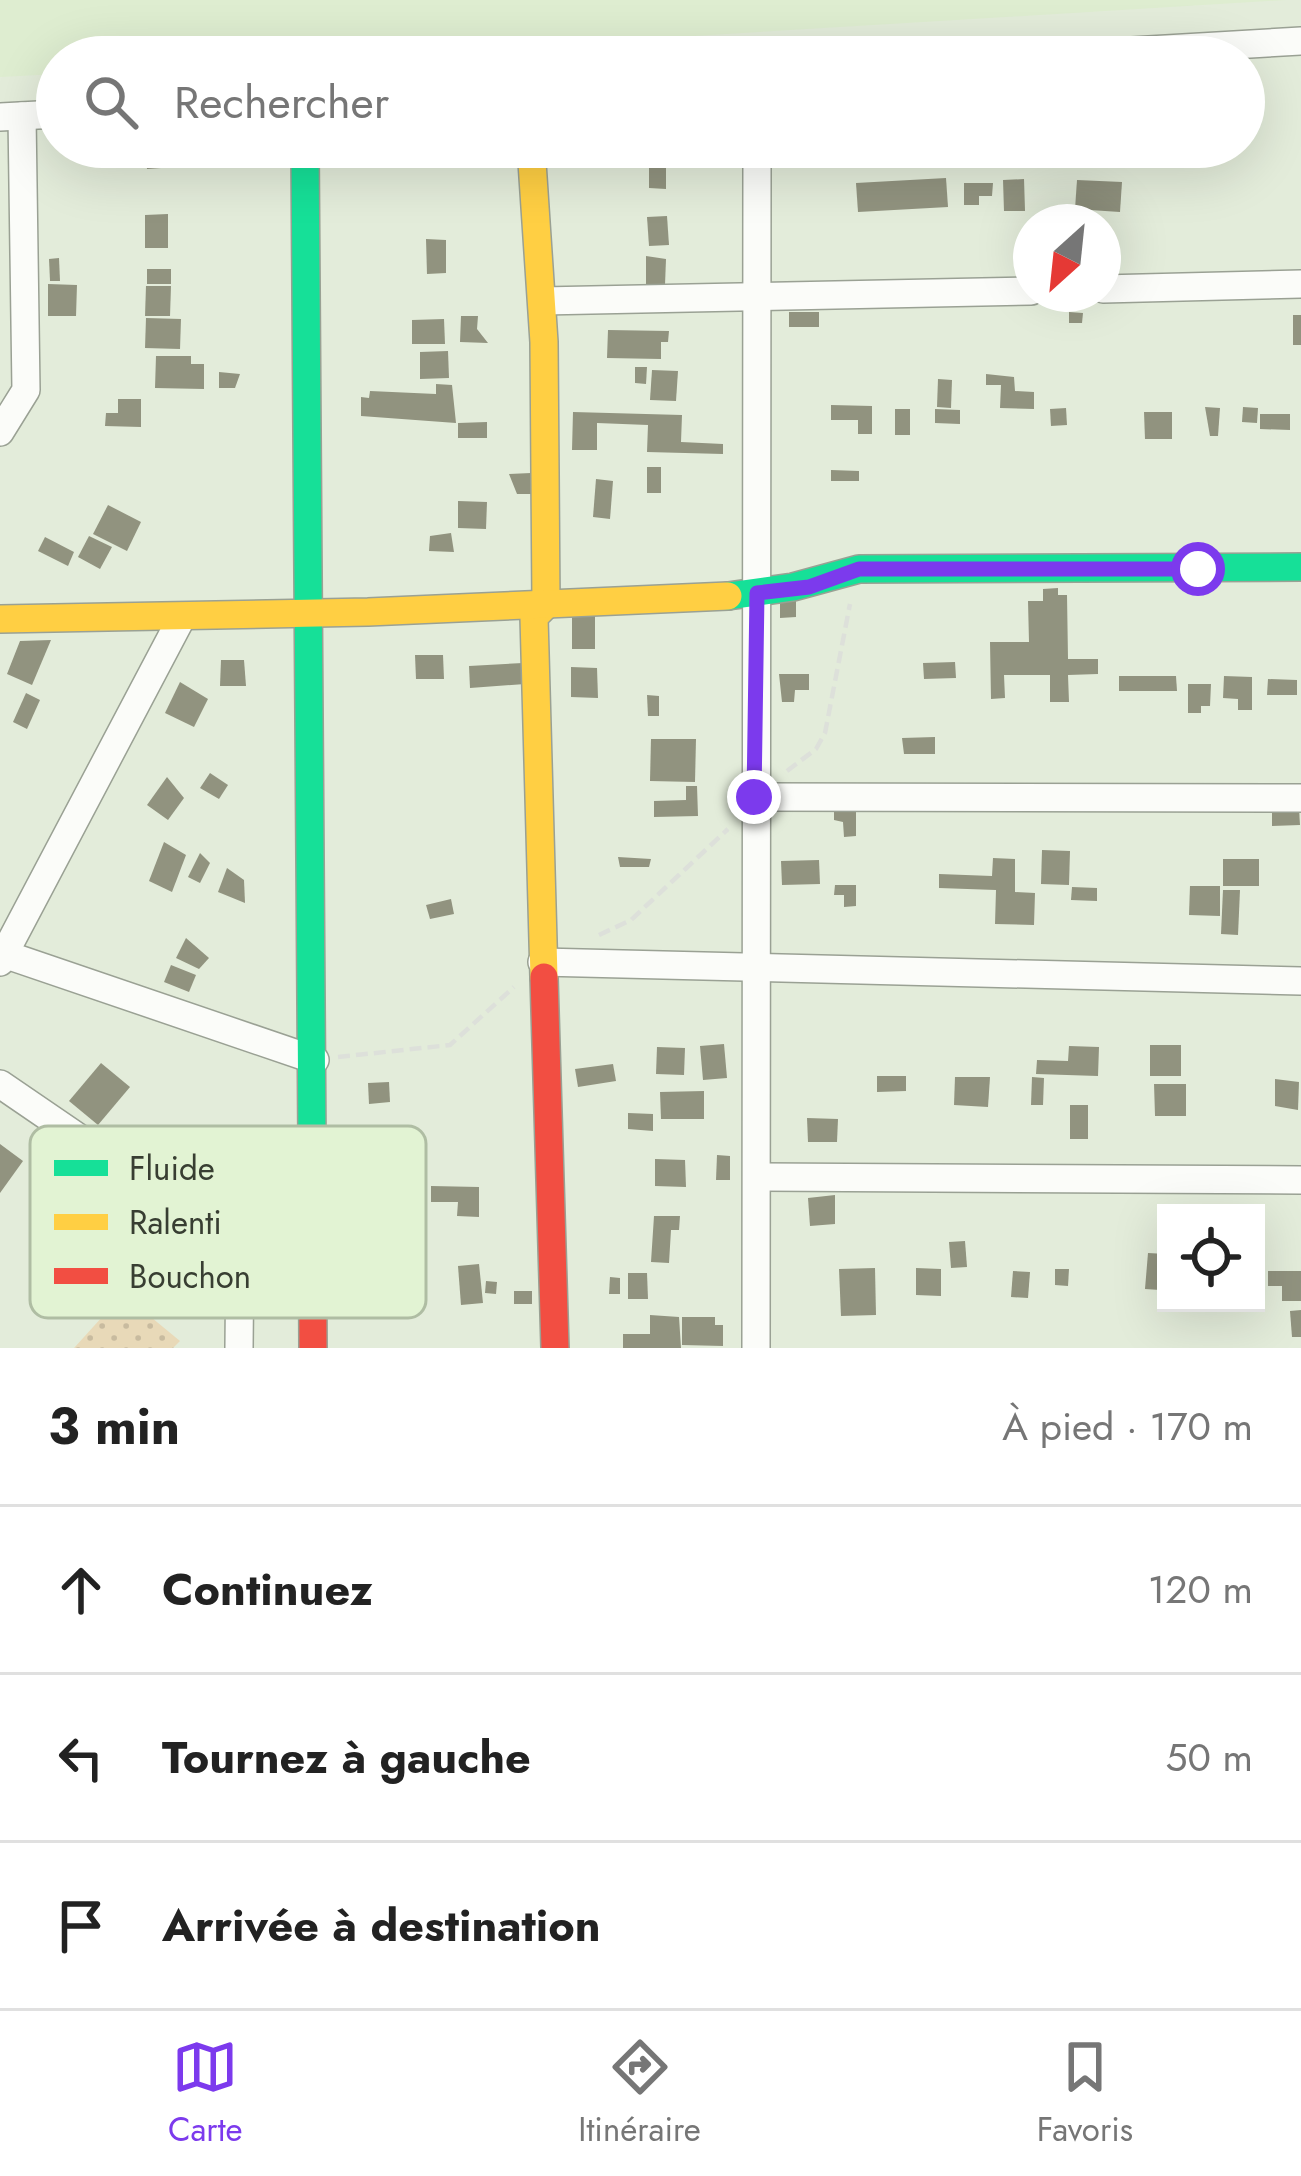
<!DOCTYPE html>
<html lang="fr">
<meta charset="utf-8">
<style>
:root{--surface:#fff;--page:#f6f6f6;--text:#222;--muted:#767676;--line:#e0e0e0;--accent:#7c3aed}
body{margin:0;font-family:Jost,sans-serif;background:var(--page);color:var(--text)}
.controls{position:absolute;right:36px;bottom:36px;display:grid;overflow:hidden;border-radius:0px;box-shadow:0 12px 48px #0002}
.controls button{width:108px;height:108px;display:grid;place-items:center;padding:0;border:0;border-bottom:3px solid var(--line);background:var(--surface);color:var(--text);font:60px sans-serif}
.compass{position:absolute;left:1013px;top:204px;width:108px;height:108px;border-radius:50%;background:var(--surface);box-shadow:0 12px 48px #0002;rotate:207deg}
.stop{position:absolute;width:36px;height:36px;margin:-27px;border:9px solid #7c3aed;border-radius:50%;background:#fff}
.stop.end{background:#7c3aed;border-color:#fff;box-shadow:0 3px 12px #0008}
.list{margin:0;padding:0;list-style:none}
h2{display:flex;justify-content:space-between;align-items:center;height:156px;margin:0;padding:0 48px;font-size:51px}
h2 small{font-size:39px;font-weight:400;color:var(--muted)}
.list li{display:grid;grid-template-columns:78px 1fr auto;gap:36px;align-items:center;box-sizing:border-box;height:168px;padding:0 48px;border-top:3px solid var(--line)}
.list b{display:block;font-size:45px;white-space:nowrap}
.list em{font-size:39px;font-style:normal;color:var(--muted)}
.icon{flex:none;width:66px;height:66px;fill:none;stroke:currentColor;stroke-width:2;stroke-linecap:round;stroke-linejoin:round}
.map{position:relative;flex:none;width:1301px;height:1348px;overflow:hidden}
.search{position:absolute;background:var(--surface);box-shadow:0 12px 48px #0002;left:36px;right:36px;top:36px;height:132px;display:flex;align-items:center;gap:30px;box-sizing:border-box;padding:0 42px;border-radius:66px;color:var(--muted);font-size:45px}
.sheet{height:660px;background:var(--surface)}
nav{display:flex;justify-content:space-around;align-items:center;box-sizing:border-box;height:168px;border-top:3px solid var(--line);background:var(--surface);font-size:33px;color:var(--muted)}
nav a{display:grid;justify-items:center;gap:6px}
nav .on{color:var(--accent)}
.map>svg:first-child{display:block}
.built{fill:#deedd0}
.grass{fill:url(#grass-dots)}
.building{fill:#91937f}
.lines{fill:none;stroke-linecap:round;stroke-linejoin:round}
.street-casing{stroke:#9aa194;stroke-width:30}
.fast-casing{stroke:#9aa194;stroke-width:30}
.slow-casing{stroke:#9aa194;stroke-width:30}
.jam-casing{stroke:#9aa194;stroke-width:30}
.path{stroke:#dde0da;stroke-width:4.5;stroke-dasharray:12 6;stroke-linecap:butt}
.street{stroke:#fbfcf9;stroke-width:27}
.fast{stroke:#16e098;stroke-width:27}
.slow{stroke:#ffcf43;stroke-width:27}
.jam{stroke:#f24e42;stroke-width:27}
.route{stroke:#7c3aed;stroke-width:15}
.key{fill:#e2f3d3;stroke:#afbda3;stroke-width:3}
.key-label{font-size:33px;fill:#383e32}
</style>
<div class="map">
<svg width="1301" height="1348" viewBox="0 0 1301 1348">
<defs>
<pattern id="grass-dots" width="8" height="8" patternUnits="userSpaceOnUse" patternTransform="scale(3)"><rect width="8" height="8" fill="#e8d9b8"/><path d="M2 2h.1M6 6h.1" fill="none" stroke="#c8bb9f" stroke-width="1.8" stroke-linecap="round"/></pattern>
</defs>
<rect width="100%" height="100%" fill="#e3ecda"/>
<!-- built -->
<polygon class="built" points="0,0 1286,0 347,57 57,57 57,74 0,77"/>
<!-- grass -->
<polygon class="grass" points="123,1294 180,1341 173,1348 74,1348"/>
<!-- building -->
<g class="building">
<polygon points="146,147 160,147 161,168 147,169"/>
<polygon points="649,161 666,161 666,189 649,188"/>
<polygon points="946,178 948,207 858,212 856,183"/>
<polygon points="1024,179 1025,211 1004,211 1003,180"/>
<polygon points="1077,180 1122,182 1120,212 1075,209"/>
<polygon points="964,183 993,183 992,196 979,196 979,205 964,205"/>
<polygon points="168,214 168,248 145,248 145,215"/>
<polygon points="667,216 669,245 649,246 647,217"/>
<polygon points="426,239 446,240 446,273 427,274"/>
<polygon points="646,256 666,259 665,285 646,285"/>
<polygon points="59,258 60,281 50,281 49,259"/>
<rect x="147" y="269" width="24" height="15"/>
<polygon points="48,284 77,285 76,316 48,316"/>
<polygon points="146,286 171,286 170,316 145,316"/>
<rect x="789" y="312" width="30" height="15"/>
<polygon points="1069,312 1083,313 1082,323 1069,323"/>
<rect x="1293" y="315" width="8" height="30"/>
<polygon points="461,316 478,316 477,329 488,343 460,342"/>
<polygon points="146,318 181,319 180,349 145,348"/>
<polygon points="444,319 445,344 412,344 412,320"/>
<polygon points="608,330 669,331 668,342 661,342 661,359 607,358"/>
<polygon points="448,351 449,378 420,379 420,352"/>
<polygon points="156,356 191,356 191,364 204,364 204,389 155,388"/>
<polygon points="635,367 647,367 646,384 635,383"/>
<polygon points="652,370 678,371 676,401 650,400"/>
<polygon points="219,372 240,374 235,388 219,388"/>
<polygon points="986,374 1014,377 1015,391 1034,392 1034,409 1000,408 1001,385 986,385"/>
<polygon points="938,379 952,380 951,408 937,407"/>
<polygon points="436,384 452,385 456,423 361,416 361,397 369,398 370,391 436,394"/>
<polygon points="118,399 141,399 141,427 105,426 106,413 118,413"/>
<polygon points="831,405 872,406 872,434 858,434 858,420 831,420"/>
<polygon points="1205,407 1220,408 1218,436 1210,436"/>
<polygon points="1243,407 1258,408 1257,423 1242,422"/>
<polygon points="1066,408 1067,425 1051,426 1050,409"/>
<rect x="895" y="409" width="15" height="26"/>
<polygon points="935,409 960,410 960,424 935,423"/>
<polygon points="573,412 682,415 681,442 723,444 723,454 647,452 648,425 597,423 597,450 572,450"/>
<polygon points="1144,412 1172,412 1172,439 1145,439"/>
<polygon points="1260,414 1290,414 1290,430 1260,429"/>
<polygon points="487,422 487,438 458,438 458,423"/>
<rect x="647" y="467" width="14" height="26"/>
<polygon points="831,470 859,471 859,481 831,481"/>
<polygon points="531,473 532,494 517,494 509,474"/>
<polygon points="596,479 613,481 610,519 593,517"/>
<polygon points="458,501 487,502 486,529 458,528"/>
<polygon points="108,505 141,522 127,551 93,534"/>
<polygon points="451,533 454,552 429,551 430,536"/>
<polygon points="89,536 112,547 100,569 78,557"/>
<polygon points="45,537 74,552 68,566 38,551"/>
<polygon points="1058,588 1058,595 1067,595 1068,659 1098,659 1098,674 1068,675 1069,702 1050,702 1050,675 1004,675 1005,698 991,699 990,642 1029,642 1028,601 1043,601 1043,589"/>
<polygon points="796,598 796,617 780,618 780,599"/>
<rect x="572" y="616" width="23" height="33"/>
<polygon points="51,640 32,685 7,674 20,641"/>
<polygon points="415,655 443,655 444,679 416,679"/>
<polygon points="221,660 244,660 246,686 220,686"/>
<polygon points="955,662 956,678 924,679 923,663"/>
<polygon points="523,663 525,684 470,688 469,666"/>
<polygon points="571,667 597,668 598,698 571,697"/>
<polygon points="779,674 809,674 809,690 795,690 794,702 782,702"/>
<polygon points="1119,676 1176,676 1177,691 1119,691"/>
<polygon points="1224,676 1252,677 1252,710 1238,710 1238,699 1223,698"/>
<polygon points="1268,679 1297,680 1297,695 1267,695"/>
<polygon points="180,682 208,699 194,727 165,713"/>
<polygon points="1188,684 1211,684 1210,706 1201,706 1201,713 1188,713"/>
<polygon points="26,693 40,700 27,729 13,722"/>
<polygon points="647,695 659,696 659,716 648,716"/>
<polygon points="935,737 935,754 904,754 902,738"/>
<polygon points="651,739 696,739 695,782 650,781"/>
<polygon points="210,773 228,785 219,799 200,788"/>
<polygon points="167,777 184,798 168,820 147,805"/>
<polygon points="686,786 697,786 698,816 654,817 654,801 686,800"/>
<polygon points="1299,808 1300,825 1272,826 1272,809"/>
<polygon points="834,810 856,811 856,836 844,837 843,822 834,820"/>
<polygon points="164,842 186,855 172,892 149,881"/>
<polygon points="1042,850 1070,851 1069,885 1041,884"/>
<polygon points="200,853 210,863 200,883 188,877"/>
<polygon points="618,857 651,859 649,867 620,867"/>
<polygon points="993,858 1015,859 1015,892 1035,893 1034,925 995,924 996,890 939,888 939,874 992,876"/>
<rect x="1223" y="859" width="36" height="27"/>
<polygon points="819,860 820,884 782,885 781,861"/>
<polygon points="227,868 244,880 245,903 218,892"/>
<polygon points="835,885 856,885 856,906 844,907 844,895 834,895"/>
<polygon points="1190,886 1220,886 1220,916 1189,915"/>
<polygon points="1072,887 1097,888 1097,901 1071,900"/>
<polygon points="1223,890 1240,890 1238,935 1221,934"/>
<polygon points="451,899 454,914 430,919 426,905"/>
<polygon points="186,938 209,958 199,969 176,958"/>
<polygon points="171,965 196,975 189,992 164,982"/>
<polygon points="724,1044 727,1078 703,1080 700,1046"/>
<rect x="1150" y="1045" width="31" height="31"/>
<polygon points="1069,1046 1099,1047 1098,1076 1036,1074 1037,1060 1068,1061"/>
<polygon points="657,1047 685,1048 684,1075 656,1074"/>
<polygon points="101,1063 130,1087 98,1125 69,1101"/>
<polygon points="613,1064 616,1081 578,1087 575,1069"/>
<polygon points="877,1076 906,1076 906,1091 877,1092"/>
<polygon points="955,1077 990,1077 988,1107 954,1105"/>
<polygon points="1032,1077 1044,1078 1043,1105 1031,1105"/>
<polygon points="1275,1079 1299,1082 1298,1110 1275,1106"/>
<polygon points="389,1082 390,1102 369,1104 368,1083"/>
<polygon points="1154,1084 1186,1084 1186,1116 1155,1116"/>
<polygon points="704,1091 704,1119 661,1119 660,1092"/>
<rect x="1070" y="1105" width="18" height="34"/>
<polygon points="628,1113 653,1114 653,1131 628,1129"/>
<polygon points="807,1118 838,1119 837,1142 808,1142"/>
<polygon points="0,1144 23,1161 0,1193"/>
<polygon points="717,1155 730,1156 730,1180 716,1180"/>
<polygon points="655,1159 685,1160 686,1187 655,1186"/>
<polygon points="431,1186 479,1187 479,1217 457,1216 458,1202 431,1202"/>
<polygon points="835,1195 835,1224 810,1226 808,1198"/>
<polygon points="654,1216 680,1216 679,1230 671,1230 669,1263 651,1262"/>
<polygon points="965,1241 967,1267 951,1268 949,1242"/>
<polygon points="1148,1253 1166,1254 1160,1290 1145,1289"/>
<polygon points="479,1264 483,1303 461,1305 458,1266"/>
<polygon points="875,1268 876,1315 841,1316 839,1269"/>
<polygon points="916,1268 941,1269 941,1296 916,1295"/>
<polygon points="1055,1269 1069,1269 1068,1286 1055,1285"/>
<polygon points="1013,1271 1030,1272 1028,1298 1011,1297"/>
<polygon points="1268,1271 1301,1271 1301,1301 1282,1301 1282,1286 1268,1286"/>
<polygon points="628,1273 647,1273 648,1299 628,1299"/>
<polygon points="610,1277 620,1278 620,1294 609,1294"/>
<polygon points="486,1281 497,1282 496,1294 485,1293"/>
<rect x="514" y="1291" width="18" height="13"/>
<polygon points="1301,1310 1301,1337 1292,1337 1290,1311"/>
<polygon points="650,1315 679,1317 681,1348 623,1348 623,1334 650,1334"/>
<polygon points="682,1317 715,1317 715,1325 723,1325 723,1346 682,1345"/>
</g>
<g class="lines">
<!-- street casing -->
<g class="street-casing">
<g id="street">
<polyline points="1029,57 1301,41"/>
<polyline points="0,117 57,114"/>
<polyline points="1103,289 1301,284"/>
<polyline points="542,301 1031,291"/>
<polyline points="0,432 26,390 22,116"/>
<polyline points="754,797 1301,798"/>
<polyline points="4,954 315,1060"/>
<polyline points="0,962 182,617"/>
<polyline points="542,962 1301,981"/>
<polyline points="0,1084 240,1248 239,1348"/>
<polyline points="758,1177 1301,1180"/>
<polyline points="756,1348 757,147"/>
</g>
</g>
<!-- fast casing -->
<g class="fast-casing">
<g id="fast">
<polyline points="305,147 312,1144"/>
<polyline points="728,596 793,587 859,569 1301,567"/>
</g>
</g>
<!-- slow casing -->
<g class="slow-casing">
<g id="slow">
<polyline points="531,147 544,342 546,605 534,617 544,977"/>
<polyline points="0,619 368,612 728,596"/>
</g>
</g>
<!-- jam casing -->
<g class="jam-casing">
<g id="jam">
<polyline points="544,977 555,1348"/>
<polyline points="312,1144 313,1348"/>
</g>
</g>
<!-- path -->
<g class="path">
<polyline points="787,771 816,749 825,733 850,604"/>
<polyline points="599,935 631,920 728,829"/>
<polyline points="338,1057 450,1045 514,987"/>
</g>
<!-- street -->
<use href="#street" class="street"/>
<!-- fast -->
<use href="#fast" class="fast"/>
<!-- slow -->
<use href="#slow" class="slow"/>
<!-- jam -->
<use href="#jam" class="jam"/>
</g>
<g class="lines">
<!-- route -->
<polyline class="route" points="754,797 757,593 809,587 859,569 1198,569"/>
</g>
<!-- legend -->
<rect x="30" y="1126" width="396" height="192" rx="18" class="key"/>
<rect x="54" y="1160" width="54" height="16" fill="#16e098"/>
<rect x="54" y="1214" width="54" height="16" fill="#ffcf43"/>
<rect x="54" y="1268" width="54" height="16" fill="#f24e42"/>
<g class="key-label">
<text x="129" y="1180">Fluide</text>
<text x="129" y="1234">Ralenti</text>
<text x="129" y="1288">Bouchon</text>
</g>
</svg>
<div class="controls">
<button><svg class="icon" aria-label="locate" viewBox="0 0 24 24"><circle cx="12" cy="12" r="6"/><path d="M12 2v4M12 18v4M2 12h4M18 12h4"/></svg></button>
</div>
<svg class="compass" viewBox="-18 -18 36 36"><path d="M0-13l5 13h-10z" fill="#e53935"/><path d="M0 13l5-13h-10z" fill="#767676"/></svg>
<div class="stop" style="left:1198px;top:569px"></div>
<div class="stop end" style="left:754px;top:797px"></div>
<div class="search"><svg class="icon" aria-label="search" viewBox="0 0 24 24"><circle cx="10" cy="10" r="6"/><path d="M15 15l6 6"/></svg>Rechercher</div>
</div>
<section class="sheet">
<h2>3 min<small>À pied · 170 m</small></h2>
<ul class="list">
<li><svg class="icon" aria-label="ahead" viewBox="0 0 24 24"><path d="M12 20V5M6 11l6-6 6 6"/></svg><div><b>Continuez</b></div><em>120 m</em></li>
<li><svg class="icon" aria-label="left" viewBox="0 0 24 24"><path d="M17 20v-9H6M10 6l-5 5 5 5"/></svg><div><b>Tournez à gauche</b></div><em>50 m</em></li>
<li><svg class="icon" aria-label="arrive" viewBox="0 0 24 24"><path d="M6 21V4h12l-3 4 3 4H6"/></svg><div><b>Arrivée à destination</b></div></li>
</ul>
</section>
<nav>
<a class="on"><svg class="icon" aria-label="map" viewBox="0 0 24 24"><path d="M3 6l6-2 6 2 6-2v14l-6 2-6-2-6 2zM9 4v14M15 6v14"/></svg>Carte</a>
<a><svg class="icon" aria-label="directions" viewBox="0 0 24 24"><path d="M12 3l9 9-9 9-9-9zM9 14v-3h6M13 9l2 2-2 2"/></svg>Itinéraire</a>
<a><svg class="icon" aria-label="saved" viewBox="0 0 24 24"><path d="M7 4h10v16l-5-4-5 4z"/></svg>Favoris</a>
</nav>
